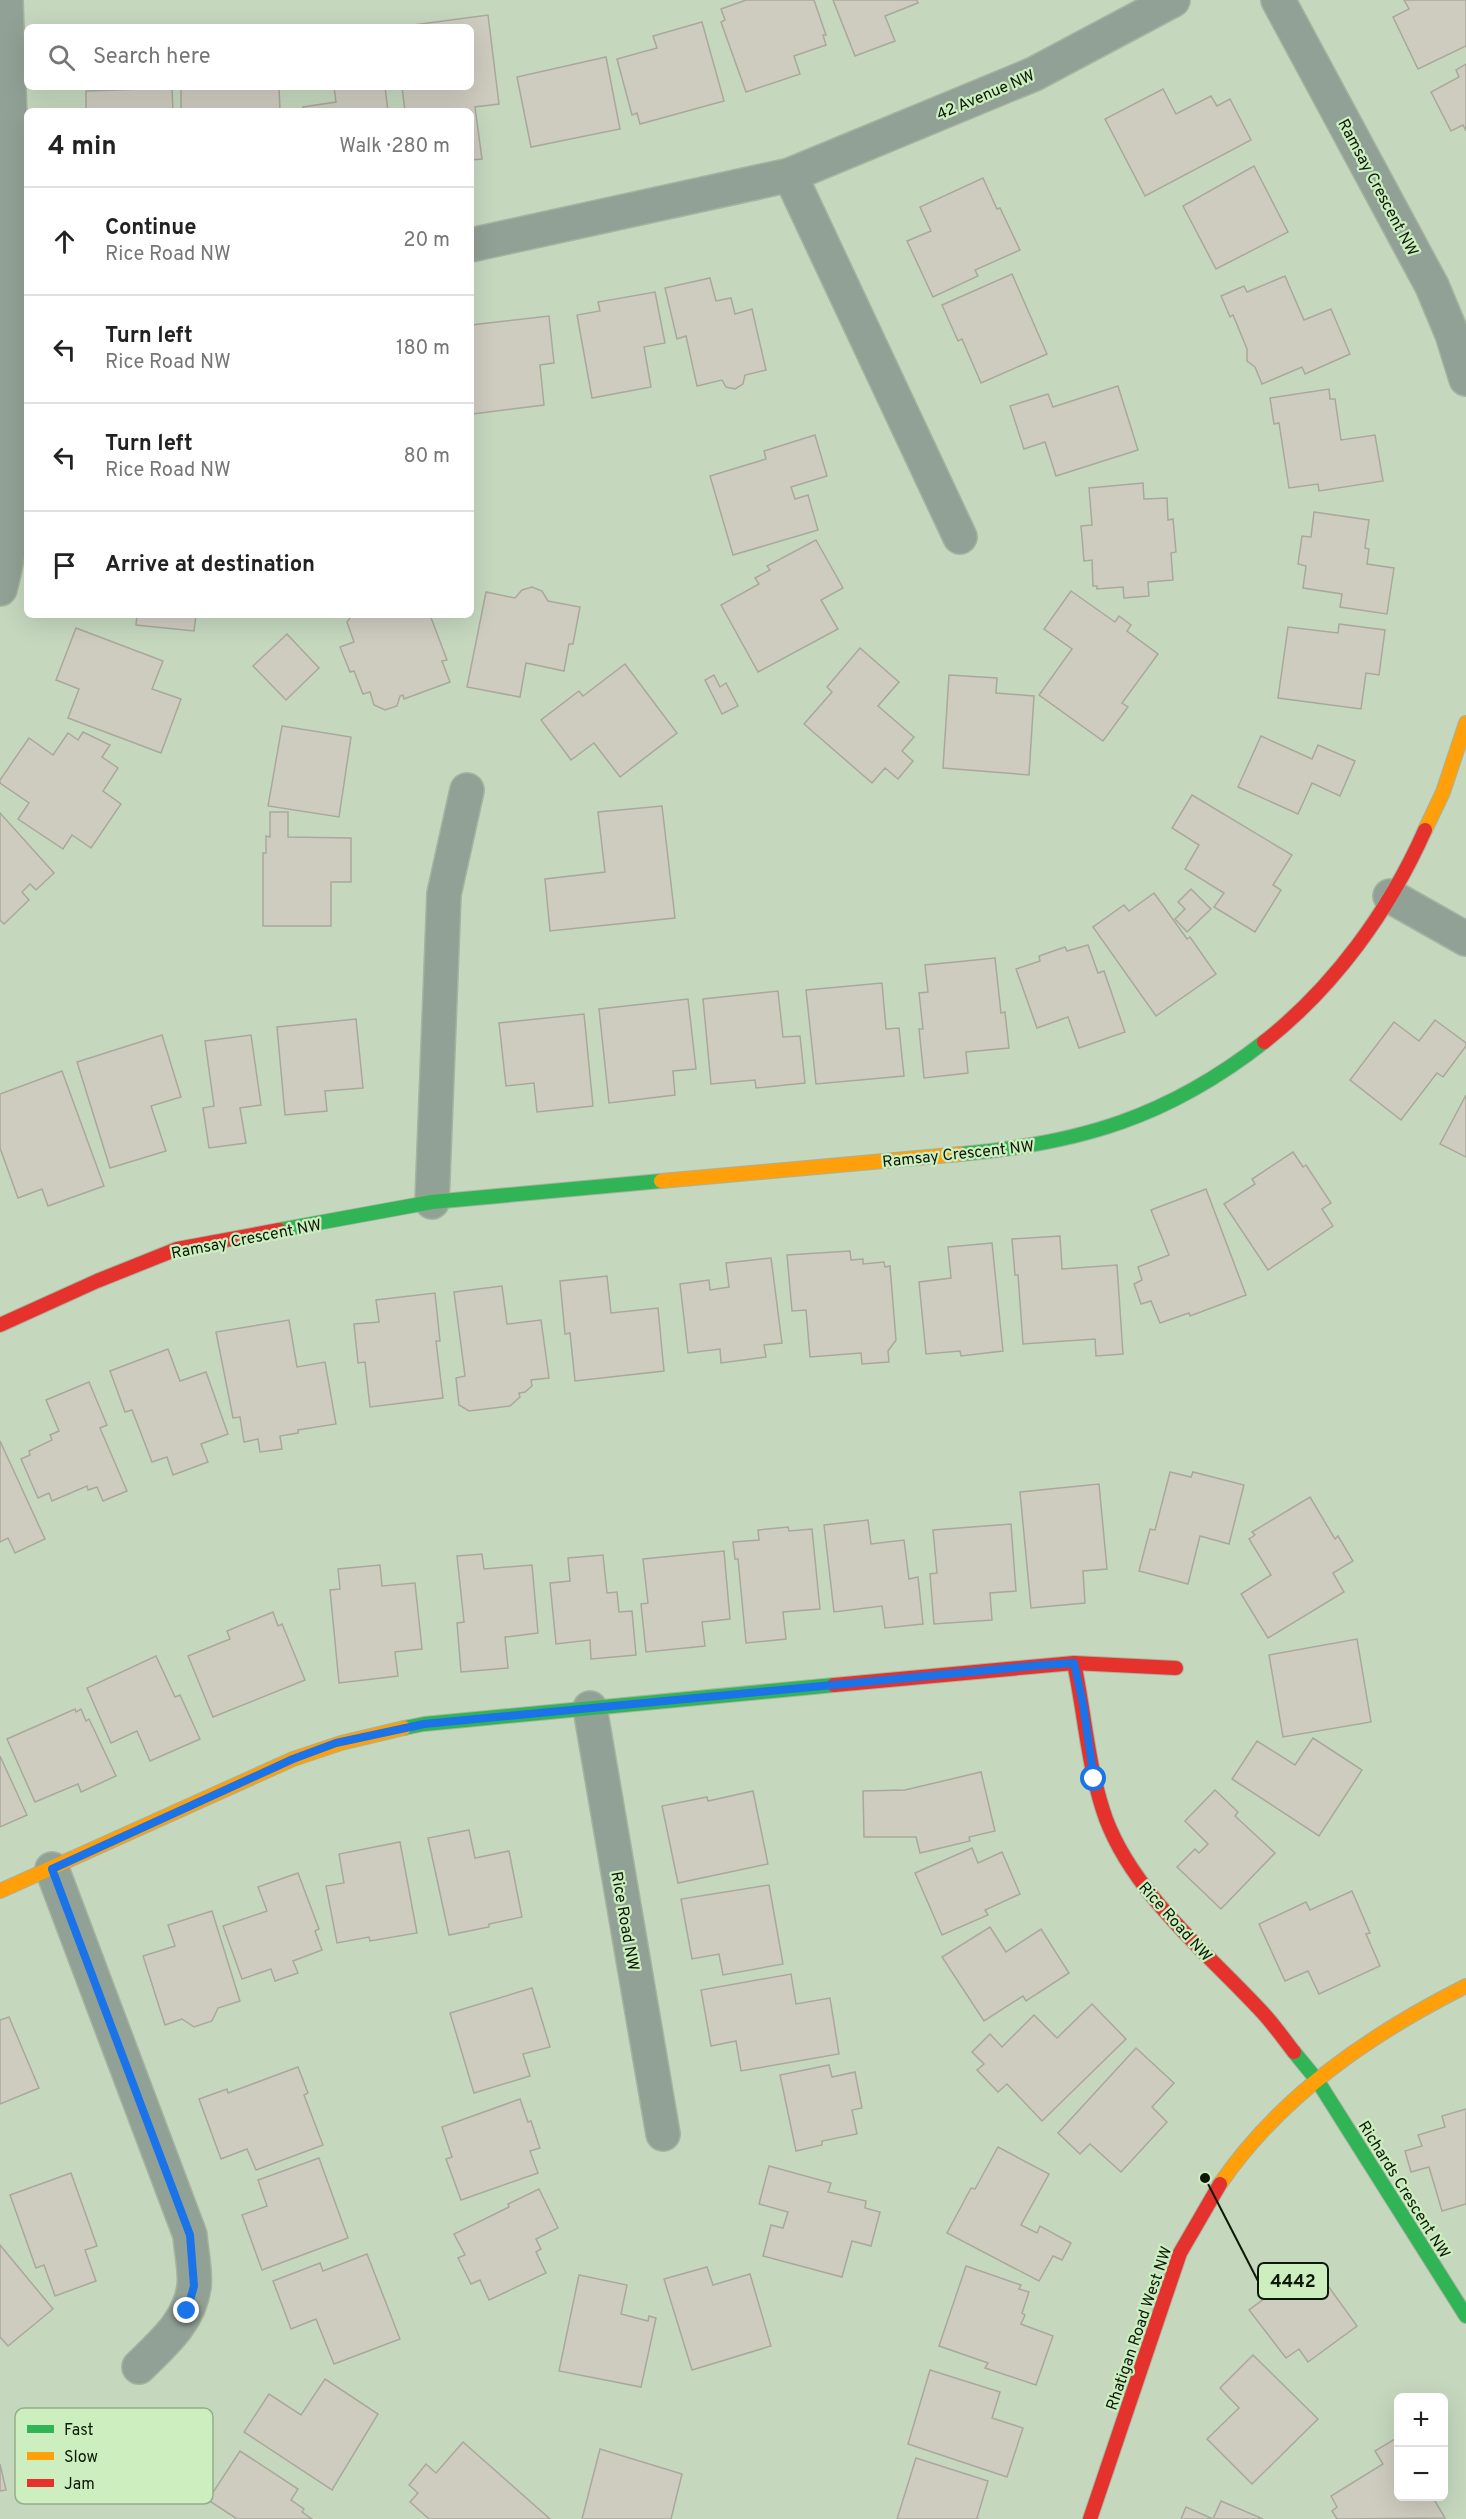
<!DOCTYPE html>
<meta charset="utf-8">
<style>
:root{--surface:#fff;--page:#f2f2f2;--text:#222;--muted:#767676;--line:#e0e0e0}
body{margin:0;font-family:Overpass,sans-serif;background:var(--page);color:var(--text)}
.controls{position:absolute;right:18px;bottom:18px;display:grid;overflow:hidden;border-radius:9px;box-shadow:0 6px 24px #0002}
.controls button{width:54px;height:54px;display:grid;place-items:center;padding:0;border:0;border-bottom:2px solid var(--line);background:var(--surface);color:var(--text);font:30px sans-serif}
.stop{position:absolute;width:18px;height:18px;margin:-14px;border:4px solid #1a73e8;border-radius:50%;background:#fff}
.stop.end{background:#1a73e8;border-color:#fff;box-shadow:0 2px 6px #0008}
.list{margin:0;padding:0;list-style:none}
h2{display:flex;justify-content:space-between;align-items:center;height:78px;margin:0;padding:0 24px;font-size:26px}
h2 small{font-size:20px;font-weight:400;color:var(--muted)}
.list li{display:grid;grid-template-columns:39px 1fr auto;gap:18px;align-items:center;box-sizing:border-box;height:108px;padding:0 24px;border-top:2px solid var(--line)}
.list b{display:block;font-size:22px;white-space:nowrap}
.list p{margin:0;font-size:20px;white-space:nowrap;color:var(--muted)}
.list em{font-size:20px;font-style:normal;color:var(--muted)}
.icon{flex:none;width:33px;height:33px;fill:none;stroke:currentColor;stroke-width:2;stroke-linecap:round;stroke-linejoin:round}
.map{position:relative;flex:none;width:1466px;height:2519px;overflow:hidden}
.search{position:absolute;background:var(--surface);box-shadow:0 6px 24px #0002;left:24px;top:24px;width:450px;height:66px;display:flex;align-items:center;gap:15px;box-sizing:border-box;padding:0 21px;border-radius:9px;color:var(--muted);font-size:22px}
.panel{position:absolute;background:var(--surface);box-shadow:0 6px 24px #0002;left:24px;top:108px;width:450px;height:510px;border-radius:9px}
.map>svg:first-child{display:block}
.building{fill:#cecbbf;stroke:#aaa89c;stroke-width:1.5}
.lines{fill:none;stroke-linecap:round;stroke-linejoin:round}
.street-casing{stroke:#a5b39f;stroke-width:36}
.fast-casing{stroke:#a5b39f;stroke-width:16}
.slow-casing{stroke:#a5b39f;stroke-width:16}
.jam-casing{stroke:#a5b39f;stroke-width:16}
.street{stroke:#92a196;stroke-width:33}
.fast{stroke:#30b455;stroke-width:14}
.slow{stroke:#ff9f0a;stroke-width:14}
.jam{stroke:#e5322d;stroke-width:14}
.route{stroke:#1a73e8;stroke-width:8}
.labels{text-anchor:middle;stroke-width:4.5;stroke-linejoin:round;paint-order:stroke}
.street-label{font-size:16px;fill:#0d1908;stroke:#cdefc0}
.key{fill:#cdefc0;stroke:#93af89;stroke-width:1.5}
.key-label{font-size:16px;fill:#0d1908}
.leader{fill:none;stroke:#0d1908;stroke-width:2}
.callout-dot{fill:#0d1908;stroke:#cdefc0;stroke-width:2}
.callout{fill:#cdefc0;stroke:#0d1908;stroke-width:2}
.callout-label{font-size:18px;text-anchor:middle;font-weight:bold;fill:#0d1908}
</style>
<div class="map">
<svg width="1466" height="2519" viewBox="0 0 1466 2519">
<rect width="100%" height="100%" fill="#c5d8be"/>
<!-- building -->
<g class="building">
<polygon points="746,0 814,0 826,35 823,35 826,45 794,56 800,74 746,92 721,22 725,20 721,9"/>
<polygon points="833,0 917,0 918,3 885,16 895,41 855,56"/>
<polygon points="1404,0 1466,0 1466,46 1418,69 1393,17 1409,9"/>
<polygon points="488,15 499,104 475,107 482,159 471,160 471,111 405,111 402,87 471,87 471,27 398,27"/>
<polygon points="702,22 724,101 640,124 637,113 632,115 617,59 657,48 653,36"/>
<polygon points="606,57 620,129 531,147 517,77"/>
<polygon points="1466,64 1466,131 1463,125 1451,131 1431,92 1459,77 1456,70"/>
<polygon points="181,87 279,87 280,111 181,111"/>
<polygon points="334,87 385,87 388,111 303,111 303,107 336,102"/>
<polygon points="172,88 173,111 86,111 86,91"/>
<polygon points="1163,89 1176,114 1211,96 1217,106 1230,99 1251,140 1145,196 1105,119"/>
<polygon points="1254,166 1288,232 1216,269 1183,206"/>
<polygon points="983,178 997,209 1000,208 1020,250 975,270 978,276 933,297 907,241 931,231 920,207"/>
<polygon points="1012,274 1047,354 981,383 962,339 958,341 942,305"/>
<polygon points="1285,276 1304,320 1331,309 1350,354 1305,374 1302,367 1262,384 1255,367 1247,361 1247,349 1233,315 1230,317 1221,296 1244,286 1247,292"/>
<polygon points="710,278 716,301 731,298 735,314 752,309 766,370 745,375 743,384 735,389 726,387 722,380 697,386 686,336 677,339 665,288"/>
<polygon points="655,292 665,343 644,347 651,387 592,398 577,315 600,311 598,302"/>
<polygon points="549,316 554,363 540,365 544,405 473,414 471,325"/>
<polygon points="1118,386 1138,450 1056,476 1045,442 1024,449 1010,406 1048,394 1053,407"/>
<polygon points="1329,389 1330,399 1335,399 1341,440 1375,435 1383,481 1319,491 1318,484 1289,488 1279,423 1274,424 1270,398"/>
<polygon points="815,435 827,476 791,487 795,499 808,495 818,530 733,555 710,476 766,459 764,451"/>
<polygon points="1143,483 1144,499 1167,498 1168,520 1173,519 1176,552 1171,553 1173,580 1148,582 1149,596 1124,598 1123,587 1097,589 1097,586 1093,586 1092,560 1084,561 1081,526 1092,525 1089,488"/>
<polygon points="1314,512 1369,520 1365,548 1369,549 1367,564 1394,568 1387,614 1340,607 1342,594 1303,588 1306,566 1298,564 1302,536 1311,537"/>
<polygon points="816,540 843,588 821,600 838,629 758,672 721,605 759,584 755,578 770,570 767,566"/>
<polygon points="532,587 542,591 548,601 580,607 573,644 569,644 564,671 526,663 520,697 467,687 486,592 515,598 522,590"/>
<polygon points="1071,591 1115,622 1119,616 1131,625 1127,631 1158,654 1122,703 1128,707 1103,741 1039,695 1072,649 1044,629"/>
<polygon points="137,615 196,615 194,631 136,625"/>
<polygon points="352,615 430,615 447,660 442,661 450,682 404,699 403,695 400,696 397,706 385,710 374,705 370,692 363,694 354,671 350,672 340,647 354,642 347,622"/>
<polygon points="1339,624 1385,630 1379,675 1366,673 1361,709 1278,698 1288,627 1338,633"/>
<polygon points="76,628 163,661 152,689 181,699 161,753 68,718 79,689 56,680"/>
<polygon points="287,634 319,668 286,700 253,666"/>
<polygon points="860,648 899,682 878,706 914,737 902,751 913,761 898,779 885,768 872,783 804,724 832,692 827,687"/>
<polygon points="625,664 677,733 620,777 594,743 571,760 541,720 579,691 583,696"/>
<polygon points="714,675 720,687 726,683 738,706 722,714 705,680"/>
<polygon points="949,675 997,678 996,693 1034,696 1029,775 943,768"/>
<polygon points="282,726 351,737 339,817 268,806"/>
<polygon points="83,732 110,745 102,757 118,768 103,791 121,804 91,848 72,835 63,849 18,819 29,803 0,783 0,780 29,738 53,755 68,733 78,740"/>
<polygon points="1261,736 1312,759 1318,745 1355,761 1340,796 1312,783 1298,814 1238,787"/>
<polygon points="1192,795 1292,855 1273,885 1281,890 1255,932 1214,907 1224,893 1185,869 1199,845 1172,828"/>
<polygon points="662,806 675,918 550,931 545,879 605,872 598,812"/>
<polygon points="270,812 288,812 288,837 351,838 351,882 331,882 331,926 263,926 263,853 266,853 266,836 270,837"/>
<polygon points="0,813 54,873 36,890 30,884 22,892 29,900 4,924 0,920"/>
<polygon points="1191,889 1211,909 1187,932 1175,919 1185,909 1178,902"/>
<polygon points="1154,893 1187,939 1190,937 1216,974 1156,1016 1093,927 1124,905 1129,911"/>
<polygon points="1088,945 1098,973 1104,971 1125,1032 1079,1048 1068,1017 1037,1028 1016,969 1040,961 1039,956 1065,947 1067,951"/>
<polygon points="995,958 1001,1013 1005,1012 1009,1048 966,1052 968,1073 924,1078 919,1029 923,1029 919,993 928,992 925,965"/>
<polygon points="882,983 886,1029 899,1028 904,1076 816,1084 806,990"/>
<polygon points="778,991 783,1037 800,1036 805,1083 756,1088 755,1080 711,1084 703,999"/>
<polygon points="688,999 696,1069 673,1071 675,1095 609,1103 599,1009"/>
<polygon points="584,1014 593,1106 537,1112 534,1083 506,1086 499,1023"/>
<polygon points="356,1019 363,1088 325,1091 327,1111 285,1115 277,1027"/>
<polygon points="1435,1020 1466,1043 1466,1046 1443,1077 1437,1073 1401,1120 1350,1080 1394,1022 1419,1041"/>
<polygon points="162,1035 181,1097 151,1106 166,1151 110,1168 77,1062"/>
<polygon points="251,1035 261,1105 240,1108 246,1143 209,1148 203,1108 214,1106 205,1041"/>
<polygon points="62,1071 104,1186 48,1206 42,1189 18,1198 0,1148 0,1094"/>
<polygon points="1466,1095 1466,1157 1440,1144"/>
<polygon points="1293,1152 1303,1167 1306,1165 1331,1203 1322,1209 1333,1226 1268,1270 1224,1204 1255,1184 1252,1179"/>
<polygon points="1206,1189 1246,1295 1190,1316 1189,1313 1160,1323 1151,1301 1141,1304 1134,1284 1142,1280 1138,1267 1169,1255 1151,1210"/>
<polygon points="1060,1236 1062,1269 1117,1265 1123,1354 1096,1356 1095,1339 1023,1344 1018,1275 1015,1275 1012,1239"/>
<polygon points="992,1243 1003,1351 961,1356 960,1351 926,1354 919,1282 951,1278 948,1247"/>
<polygon points="850,1251 851,1260 863,1259 863,1264 884,1262 885,1267 890,1266 896,1340 888,1351 889,1362 862,1364 861,1353 810,1357 806,1310 792,1311 787,1255"/>
<polygon points="771,1258 782,1343 764,1345 766,1357 721,1363 720,1349 688,1353 680,1284 709,1280 710,1290 729,1287 726,1263"/>
<polygon points="607,1276 611,1313 658,1308 664,1371 575,1381 570,1333 565,1334 560,1281"/>
<polygon points="502,1286 507,1324 541,1320 549,1378 531,1380 532,1386 525,1392 519,1393 520,1397 510,1406 469,1411 459,1405 456,1378 465,1376 454,1292"/>
<polygon points="435,1293 440,1341 436,1341 443,1398 370,1407 365,1362 358,1363 354,1324 379,1322 376,1300"/>
<polygon points="289,1320 297,1367 325,1362 336,1424 298,1430 298,1433 280,1436 282,1449 260,1452 258,1439 244,1442 240,1417 233,1418 216,1332"/>
<polygon points="168,1349 180,1381 206,1372 228,1434 201,1444 208,1462 173,1475 167,1457 152,1462 132,1410 125,1412 110,1371"/>
<polygon points="89,1382 107,1425 100,1428 127,1491 103,1501 97,1487 88,1490 87,1486 52,1501 49,1493 38,1498 21,1459 30,1455 29,1451 52,1440 50,1435 59,1431 46,1400"/>
<polygon points="0,1441 45,1539 15,1553 8,1538 0,1542"/>
<polygon points="1170,1472 1191,1477 1193,1472 1244,1485 1229,1544 1200,1536 1188,1584 1139,1571 1150,1529 1155,1530"/>
<polygon points="1099,1484 1107,1569 1083,1571 1085,1603 1031,1608 1020,1492"/>
<polygon points="1310,1497 1335,1539 1338,1536 1353,1561 1333,1573 1344,1592 1268,1638 1241,1594 1271,1575 1249,1539 1255,1535 1252,1532"/>
<polygon points="868,1520 871,1544 904,1540 909,1579 918,1577 923,1624 885,1628 882,1606 834,1612 824,1525"/>
<polygon points="1011,1524 1016,1591 990,1593 992,1620 934,1624 930,1574 937,1573 933,1530"/>
<polygon points="788,1527 789,1531 812,1529 820,1609 783,1612 786,1639 746,1643 738,1559 735,1559 733,1542 759,1540 758,1530"/>
<polygon points="724,1551 730,1619 702,1622 705,1646 646,1652 641,1604 648,1603 643,1559"/>
<polygon points="482,1554 484,1569 532,1565 538,1633 505,1637 508,1668 461,1672 457,1623 464,1622 457,1556"/>
<polygon points="603,1555 607,1593 617,1592 619,1612 632,1611 636,1655 591,1659 590,1640 556,1644 550,1583 570,1581 568,1558"/>
<polygon points="380,1565 382,1586 415,1583 422,1649 395,1652 398,1676 339,1683 330,1590 340,1589 338,1569"/>
<polygon points="273,1612 278,1626 282,1624 305,1680 213,1717 188,1656 230,1639 227,1631"/>
<polygon points="1357,1639 1371,1722 1283,1737 1269,1655"/>
<polygon points="156,1656 175,1697 180,1695 200,1739 150,1761 137,1731 111,1743 87,1688"/>
<polygon points="75,1709 76,1712 81,1709 86,1721 89,1719 116,1776 81,1792 78,1784 35,1802 7,1739"/>
<polygon points="1313,1738 1362,1770 1319,1836 1232,1779 1257,1741 1295,1765"/>
<polygon points="0,1756 27,1815 0,1827"/>
<polygon points="981,1772 995,1831 969,1837 970,1841 920,1853 916,1837 864,1837 863,1791 905,1790"/>
<polygon points="1215,1790 1238,1812 1235,1816 1275,1853 1221,1909 1177,1867 1195,1849 1199,1853 1208,1844 1185,1821"/>
<polygon points="753,1791 768,1864 678,1883 662,1806 707,1797 708,1801"/>
<polygon points="469,1830 475,1858 509,1851 522,1917 489,1924 489,1927 449,1935 428,1838"/>
<polygon points="400,1842 417,1933 370,1941 369,1937 337,1943 326,1886 344,1883 339,1854"/>
<polygon points="972,1848 978,1863 1002,1852 1020,1894 985,1910 988,1915 942,1935 915,1873"/>
<polygon points="298,1873 319,1929 315,1931 322,1950 293,1961 298,1973 275,1981 271,1969 242,1979 223,1926 267,1911 258,1887"/>
<polygon points="769,1885 783,1964 723,1975 719,1954 692,1959 681,1899"/>
<polygon points="1352,1891 1370,1933 1366,1934 1380,1966 1319,1994 1308,1971 1285,1981 1259,1924 1306,1902 1310,1910"/>
<polygon points="212,1911 240,2001 218,2008 212,2021 194,2027 182,2019 165,2025 143,1956 175,1946 168,1925"/>
<polygon points="990,1927 1006,1952 1041,1929 1069,1973 1026,2001 1023,1996 984,2021 942,1957"/>
<polygon points="791,1974 796,2004 830,1998 839,2054 741,2071 736,2041 711,2046 701,1990"/>
<polygon points="532,1988 550,2047 523,2054 530,2076 474,2093 450,2013"/>
<polygon points="1092,2004 1126,2039 1042,2121 1007,2084 998,2092 977,2070 984,2064 972,2052 990,2034 1002,2047 1034,2015 1057,2038"/>
<polygon points="9,2017 39,2088 0,2104 0,2020"/>
<polygon points="1136,2048 1174,2083 1152,2107 1167,2122 1121,2172 1090,2144 1080,2154 1058,2133"/>
<polygon points="829,2065 832,2077 855,2072 862,2108 852,2110 857,2134 822,2141 822,2145 796,2151 780,2075"/>
<polygon points="298,2067 308,2093 304,2095 323,2145 256,2170 247,2149 221,2159 199,2099 227,2089 228,2093"/>
<polygon points="520,2099 528,2122 531,2121 540,2148 530,2151 538,2173 461,2200 446,2159 452,2157 442,2127"/>
<polygon points="1466,2109 1466,2204 1442,2211 1429,2167 1411,2172 1405,2151 1422,2146 1418,2135 1445,2127 1442,2116"/>
<polygon points="998,2147 1049,2174 1021,2225 1037,2233 1040,2226 1071,2243 1062,2260 1053,2256 1039,2281 947,2233 971,2188 975,2189"/>
<polygon points="319,2158 348,2238 262,2270 242,2215 267,2206 258,2180"/>
<polygon points="769,2166 831,2183 828,2192 866,2201 865,2208 880,2212 871,2246 852,2241 842,2277 763,2256 771,2225 783,2228 788,2212 759,2204"/>
<polygon points="71,2173 97,2246 85,2250 96,2281 55,2296 44,2265 36,2268 10,2195"/>
<polygon points="539,2189 558,2228 536,2239 541,2249 536,2252 546,2273 489,2300 480,2280 471,2284 458,2258 465,2255 454,2234 509,2207 508,2204"/>
<polygon points="0,2245 53,2309 8,2346 0,2337"/>
<polygon points="367,2254 400,2339 334,2364 316,2319 291,2329 273,2281 320,2263 323,2271"/>
<polygon points="966,2266 1021,2285 1019,2289 1029,2292 1022,2313 1025,2315 1021,2324 1053,2336 1036,2385 985,2368 988,2363 939,2346"/>
<polygon points="707,2267 713,2285 750,2274 771,2346 692,2370 664,2279"/>
<polygon points="579,2275 627,2285 621,2314 648,2321 649,2316 656,2318 641,2387 559,2371"/>
<polygon points="1295,2276 1310,2295 1326,2283 1357,2326 1308,2362 1299,2349 1286,2358 1249,2310"/>
<polygon points="1253,2355 1318,2419 1252,2484 1207,2439 1239,2408 1220,2388"/>
<polygon points="930,2370 1000,2392 992,2418 1023,2428 1007,2477 908,2444"/>
<polygon points="325,2379 378,2414 332,2490 244,2432 269,2394 301,2415"/>
<polygon points="1398,2437 1398,2496 1432,2496 1445,2518 1337,2519 1332,2511 1337,2507 1331,2496 1383,2464 1375,2451"/>
<polygon points="463,2442 550,2519 429,2519 410,2502 418,2493 409,2485 426,2464 436,2473"/>
<polygon points="600,2449 682,2474 671,2519 582,2519"/>
<polygon points="240,2451 298,2489 291,2500 304,2509 302,2512 312,2519 237,2519 208,2500"/>
<polygon points="916,2458 988,2481 977,2518 979,2519 897,2519"/>
<polygon points="0,2464 6,2490 0,2491"/>
<polygon points="1221,2501 1263,2519 1181,2519 1186,2507 1213,2519"/>
</g>
<g class="lines">
<!-- street casing -->
<g class="street-casing">
<g id="street">
<polyline points="1278,0 1432,286 1452,334 1466,379"/>
<polyline points="790,175 960,537"/>
<polyline points="471,245 790,175 1034,74 1173,0"/>
<path d="M0,589C20,516 15,442 15,368C15,245 10,123 6,0"/>
<polyline points="1390,896 1466,939"/>
<polyline points="432,1202 444,894 467,790"/>
<polyline points="590,1708 663,2134"/>
<path d="M52,1869L190,2235C191,2251 196,2271 194,2287C189,2322 163,2343 139,2367"/>
</g>
</g>
<!-- fast casing -->
<g class="fast-casing">
<g id="fast">
<path d="M961,1154C1081,1143 1168,1117 1264,1042"/>
<polyline points="279,1230 432,1202 661,1181"/>
<polyline points="404,1728 424,1724 834,1685"/>
<polyline points="1294,2052 1317,2080 1466,2316"/>
</g>
</g>
<!-- slow casing -->
<g class="slow-casing">
<g id="slow">
<polyline points="1425,830 1443,792 1466,723"/>
<polyline points="661,1181 961,1154"/>
<polyline points="0,1891 293,1759 341,1743 404,1728"/>
<path d="M1220,2184C1281,2095 1371,2034 1466,1986"/>
</g>
</g>
<!-- jam casing -->
<g class="jam-casing">
<g id="jam">
<path d="M1264,1042C1334,987 1389,911 1425,830"/>
<polyline points="0,1325 97,1281 177,1249 279,1230"/>
<path d="M1074,1663C1085,1715 1088,1769 1106,1819C1135,1896 1209,1954 1263,2013C1274,2025 1284,2039 1294,2052"/>
<polyline points="834,1685 1074,1663 1176,1668"/>
<polyline points="1090,2519 1180,2253 1220,2184"/>
</g>
</g>
<!-- street -->
<use href="#street" class="street"/>
<!-- fast -->
<use href="#fast" class="fast"/>
<!-- slow -->
<use href="#slow" class="slow"/>
<!-- jam -->
<use href="#jam" class="jam"/>
</g>
<g class="lines">
<!-- route -->
<polyline class="route" points="187,2311 194,2286 190,2235 52,1869 293,1759 336,1743 424,1724 1043,1665 1074,1663 1083,1704 1094,1779"/>
</g>
<g class="labels">
<!-- street labels -->
<g class="street-label">
<text transform="translate(985 94) rotate(-23)" y="6">42 Avenue NW</text>
<text transform="translate(1379 187) rotate(62)" y="6">Ramsay Crescent NW</text>
<text transform="translate(958 1153) rotate(-6)" y="6">Ramsay Crescent NW</text>
<text transform="translate(246 1238) rotate(-11)" y="6">Ramsay Crescent NW</text>
<text transform="translate(626 1921) rotate(80)" y="6">Rice Road NW</text>
<text transform="translate(1176 1921) rotate(48)" y="6">Rice Road NW</text>
<text transform="translate(1405 2189) rotate(58)" y="6">Richards Crescent NW</text>
<text transform="translate(1138 2328) rotate(-71)" y="6">Rhatigan Road West NW</text>
</g>
</g>
<!-- legend -->
<rect x="15" y="2408" width="198" height="96" rx="9" class="key"/>
<rect x="27" y="2425" width="27" height="8" fill="#30b455"/>
<rect x="27" y="2452" width="27" height="8" fill="#ff9f0a"/>
<rect x="27" y="2479" width="27" height="8" fill="#e5322d"/>
<g class="key-label">
<text x="64" y="2435">Fast</text>
<text x="64" y="2462">Slow</text>
<text x="64" y="2489">Jam</text>
</g>
<!-- callouts -->
<path class="leader" d="M1205 2178L1258 2281"/>
<circle class="callout-dot" cx="1205" cy="2178" r="6"/>
<rect class="callout" x="1258" y="2263" width="70" height="36" rx="6"/>
<g class="callout-label">
<text x="1293" y="2287">4442</text>
</g>
</svg>
<div class="controls">
<button>+</button>
<button>−</button>
</div>
<div class="stop" style="left:1094px;top:1779px"></div>
<div class="stop end" style="left:187px;top:2311px"></div>
<div class="search"><svg class="icon" aria-label="search" viewBox="0 0 24 24"><circle cx="10" cy="10" r="6"/><path d="M15 15l6 6"/></svg>Search here</div>
<section class="panel">
<h2>4 min<small>Walk · 280 m</small></h2>
<ul class="list">
<li><svg class="icon" aria-label="ahead" viewBox="0 0 24 24"><path d="M12 20V5M6 11l6-6 6 6"/></svg><div><b>Continue</b><p>Rice Road NW</p></div><em>20 m</em></li>
<li><svg class="icon" aria-label="left" viewBox="0 0 24 24"><path d="M17 20v-9H6M10 6l-5 5 5 5"/></svg><div><b>Turn left</b><p>Rice Road NW</p></div><em>180 m</em></li>
<li><svg class="icon" aria-label="left" viewBox="0 0 24 24"><path d="M17 20v-9H6M10 6l-5 5 5 5"/></svg><div><b>Turn left</b><p>Rice Road NW</p></div><em>80 m</em></li>
<li><svg class="icon" aria-label="arrive" viewBox="0 0 24 24"><path d="M6 21V4h12l-3 4 3 4H6"/></svg><div><b>Arrive at destination</b></div></li>
</ul>
</section>
</div>
